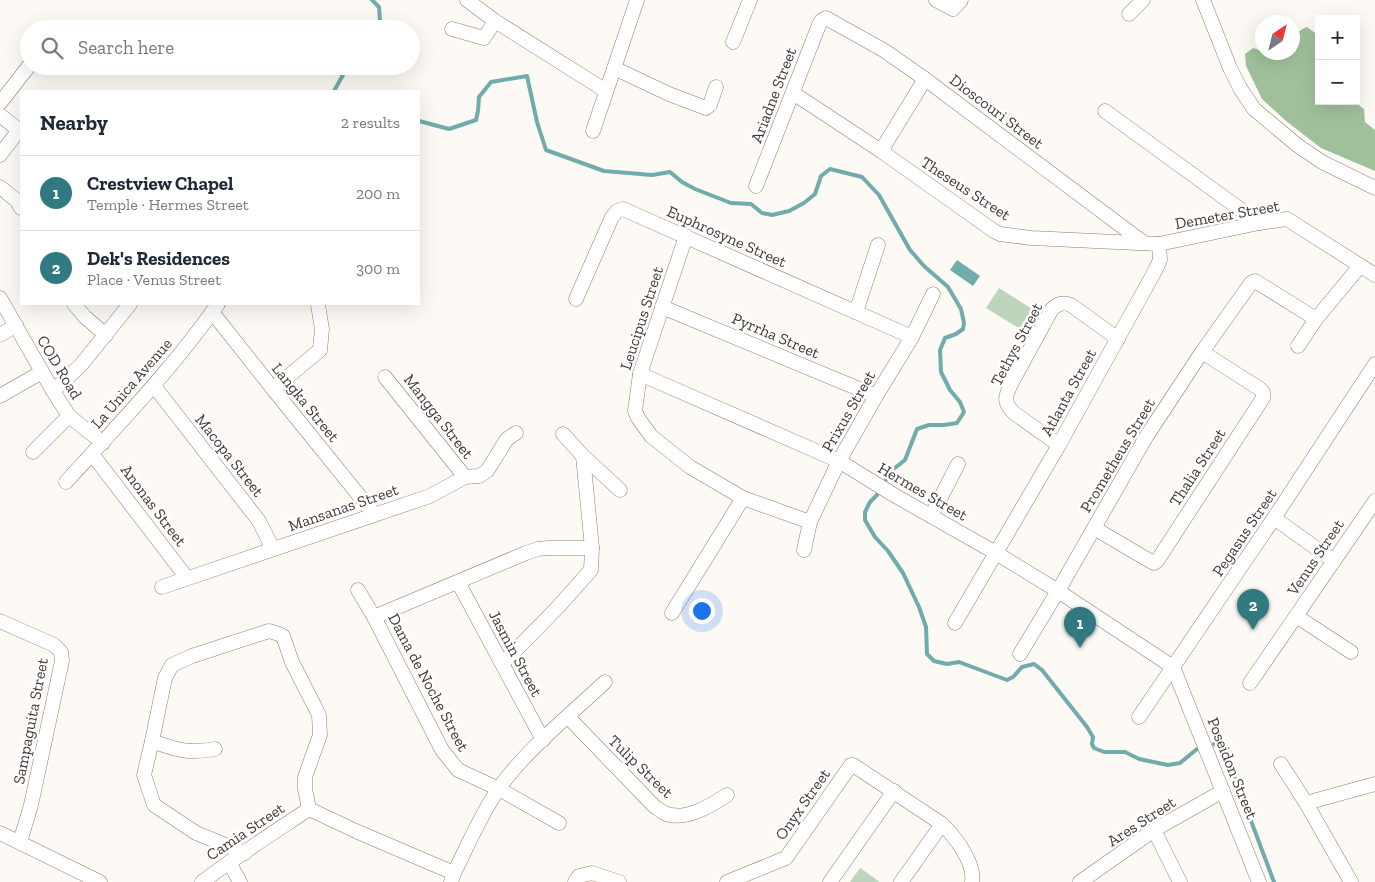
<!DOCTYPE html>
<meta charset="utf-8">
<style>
:root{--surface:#fff;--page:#f6f6f7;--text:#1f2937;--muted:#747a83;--line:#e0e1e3;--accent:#317981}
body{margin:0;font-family:"Zilla Slab",serif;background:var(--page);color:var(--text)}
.controls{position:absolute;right:15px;top:15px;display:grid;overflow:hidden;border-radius:0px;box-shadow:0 5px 20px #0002}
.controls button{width:45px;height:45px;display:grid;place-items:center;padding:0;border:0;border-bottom:1px solid var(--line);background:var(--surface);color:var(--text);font:25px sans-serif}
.compass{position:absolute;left:1255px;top:15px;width:45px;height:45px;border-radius:50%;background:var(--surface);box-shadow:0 5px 20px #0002;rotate:35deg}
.you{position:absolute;left:701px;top:610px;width:18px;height:18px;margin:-12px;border:4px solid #fff;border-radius:50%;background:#1a73e8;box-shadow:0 0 0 8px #1a73e833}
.badge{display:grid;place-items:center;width:32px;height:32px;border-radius:50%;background:var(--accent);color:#fff;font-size:16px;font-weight:700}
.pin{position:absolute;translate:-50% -41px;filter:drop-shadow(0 1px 2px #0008)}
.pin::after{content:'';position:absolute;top:26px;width:18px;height:15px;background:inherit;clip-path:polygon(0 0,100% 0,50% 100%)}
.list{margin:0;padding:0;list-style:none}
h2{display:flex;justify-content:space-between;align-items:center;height:65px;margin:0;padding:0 20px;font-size:21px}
h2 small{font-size:16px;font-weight:400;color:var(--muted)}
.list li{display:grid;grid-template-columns:32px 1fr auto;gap:15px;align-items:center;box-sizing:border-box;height:75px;padding:0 20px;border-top:1px solid var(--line)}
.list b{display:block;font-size:19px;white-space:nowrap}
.list p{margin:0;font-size:16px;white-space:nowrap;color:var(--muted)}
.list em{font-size:16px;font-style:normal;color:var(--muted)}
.icon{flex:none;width:28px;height:28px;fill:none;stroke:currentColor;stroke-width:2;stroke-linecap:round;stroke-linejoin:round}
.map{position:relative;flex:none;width:1375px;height:882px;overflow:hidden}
.search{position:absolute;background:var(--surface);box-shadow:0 5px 20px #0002;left:20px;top:20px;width:400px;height:55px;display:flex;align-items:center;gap:12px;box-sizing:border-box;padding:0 18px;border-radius:28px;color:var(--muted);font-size:19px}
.panel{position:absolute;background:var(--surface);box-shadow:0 5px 20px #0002;left:20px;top:90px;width:400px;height:215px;border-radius:0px}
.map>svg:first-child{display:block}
.green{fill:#bfd4bd}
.forest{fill:#a0c09b}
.water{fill:#71acac}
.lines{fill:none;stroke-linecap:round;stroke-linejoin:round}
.stream{stroke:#71acac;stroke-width:4}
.minor-casing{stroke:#917d6e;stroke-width:15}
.minor{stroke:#fff;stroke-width:14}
.labels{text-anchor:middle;stroke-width:5;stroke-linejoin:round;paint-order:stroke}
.street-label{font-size:16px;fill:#423a33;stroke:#fff}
</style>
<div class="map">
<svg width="1375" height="882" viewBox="0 0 1375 882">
<rect width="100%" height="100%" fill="#fdf9f5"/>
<!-- green -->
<g class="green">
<polygon points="999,288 1037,312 1025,332 986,308"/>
<polygon points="860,868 880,882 850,882"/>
</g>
<!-- forest -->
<path class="forest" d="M1307,27L1315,33L1319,42V101H1343L1346,105L1356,103L1364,109L1365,122L1375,130V171L1321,148L1286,121L1262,99L1246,66L1245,54L1253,48L1262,51V52L1268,53L1277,59L1285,57L1287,53L1292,52C1292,41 1296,30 1307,27Z"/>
<!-- water -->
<polygon class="water" points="957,260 980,276 973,286 950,270"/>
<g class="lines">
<!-- stream -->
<g class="stream">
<polyline points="372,0 379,7 380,21 374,29"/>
<polyline points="334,91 348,66"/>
<polyline points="419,121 449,129 476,120 478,111 479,97 491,82 527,76 537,122 546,150 604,171 652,175 670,172 682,182 695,189 731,203 751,204 762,213 772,215 789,211 804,203 815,194 821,176 830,169 862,177 879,195 910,250 924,266 948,287 961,309 964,323 963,329 956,334 945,338 940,350 941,372 950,390 960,402 964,412 957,423 944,425 929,425 917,429 905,460 891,471 877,495 870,502 865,512 865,520 875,537 888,551 903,573 919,607 926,627 927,654 934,661 947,664 959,662 1007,680 1013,677 1022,667 1034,664 1042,670 1087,727 1093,737 1092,744 1094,748 1104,752 1125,752 1139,759 1168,765 1180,763 1197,749"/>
<polyline points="1214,744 1223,749 1227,757 1274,882"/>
</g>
<!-- minor casing -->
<g class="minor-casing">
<g id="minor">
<polyline points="467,0 495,21 606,91"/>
<polyline points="936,0 953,9 961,0"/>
<polyline points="1203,0 1230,68 1240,88 1254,109 1297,145 1322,162 1375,188"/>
<polyline points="1129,14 1143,0"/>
<polyline points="452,29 484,38 495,21"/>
<polyline points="733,42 750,0"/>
<polyline points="614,68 669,94 706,108 710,105 716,87"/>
<polyline points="793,93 881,151 994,231 1000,234 1031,238 1159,244 1259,223 1287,219 1375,275"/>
<polyline points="0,103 29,66"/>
<polyline points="1105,111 1259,223"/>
<polyline points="0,115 21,132"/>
<polyline points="593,131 637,0"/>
<polyline points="881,151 925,79"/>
<polyline points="0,155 19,130"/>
<polyline points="756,186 819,25 821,21 826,18 885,51 925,79 1144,243"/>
<polyline points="0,187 17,201 21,208"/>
<polyline points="686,236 640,374 635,411 638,418 651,436 690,467 743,498 810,522"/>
<polyline points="0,298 53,391 69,416 103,443"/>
<polyline points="576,299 612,217 617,211 623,209 912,337"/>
<polyline points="74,304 85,317 106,335"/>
<polyline points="662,307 876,396"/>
<polyline points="212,312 273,389 374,514"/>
<polyline points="856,312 878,245"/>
<polyline points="0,335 16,325"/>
<polyline points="1298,346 1316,319 1360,266"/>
<polyline points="640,374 839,461 894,495 996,553 1058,591 1173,667"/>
<polyline points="385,377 465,477"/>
<polyline points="154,386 259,521 273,549"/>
<polyline points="273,389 320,350 322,329 318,305"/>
<polyline points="53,391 81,365 130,304"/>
<polyline points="0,396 42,372"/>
<polyline points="563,434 583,456 620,490"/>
<path d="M1059,445L1014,413C1003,402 1005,397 1011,384L1052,309C1059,303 1063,302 1071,305L1118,339"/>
<polyline points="33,452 69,416"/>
<polyline points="92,454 187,578"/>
<path d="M66,482C119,424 173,368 218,304"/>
<polyline points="931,516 958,464"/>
<polyline points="1274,518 1334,561"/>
<polyline points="1094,528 1150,561 1154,563 1157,561 1263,398 1263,392 1260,389 1202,352"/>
<polyline points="804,550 810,522 839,461 876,396 912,337 933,294"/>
<polyline points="458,582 543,740"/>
<polyline points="162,587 430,496 465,477 479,476 487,471 507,439 516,433"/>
<polyline points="358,590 374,617 442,750 458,770 499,789 559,823"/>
<polyline points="672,613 743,498"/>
<polyline points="1296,616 1351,652"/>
<polyline points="374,617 526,553 538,549 548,548 592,548"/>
<polyline points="0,621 54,645 61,652 62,661 31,805 20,842"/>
<polyline points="955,623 1059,445 1156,269 1160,260 1159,244"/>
<polyline points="1020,654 1058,591 1146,437 1202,352 1251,283 1255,281 1316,319"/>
<polyline points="502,664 558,607 591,570 592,548 583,456"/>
<polyline points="1173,667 1259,882"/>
<polyline points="1250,683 1375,501"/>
<path d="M568,717L654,806C657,808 661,811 664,813C685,822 710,806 727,795"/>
<polyline points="1139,717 1274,518 1375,364"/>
<path d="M152,741C177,750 188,754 215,749"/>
<polyline points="1281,764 1306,803 1351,882"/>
<polyline points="1306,803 1375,784"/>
<polyline points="309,809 358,832 454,873"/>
<polyline points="1154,830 1180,882"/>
<polyline points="0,833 100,882"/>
<polyline points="245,853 196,833 154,805 144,775 152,741 165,678 172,665 192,656 269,631 276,633 283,636 292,662 319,715 320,735 305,777 305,789 309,809"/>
<polyline points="229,862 240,882"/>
<path d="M202,882C237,856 273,833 309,809"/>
<path d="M451,882L454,873C468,845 481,814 499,788C527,749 570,715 605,682"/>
<polyline points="575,882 579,876 592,873 619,882"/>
<path d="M727,882L786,858L851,765H853L942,824C955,837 975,862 972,882"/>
<polyline points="830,882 894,791"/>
<polyline points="901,882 942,824"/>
<polyline points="1080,882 1154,830 1223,791"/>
</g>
</g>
<!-- minor -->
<use href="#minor" class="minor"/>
</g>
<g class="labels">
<!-- street labels -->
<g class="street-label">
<text transform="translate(773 95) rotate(-69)" y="6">Ariadne Street</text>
<text transform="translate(997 111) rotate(37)" y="6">Dioscouri Street</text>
<text transform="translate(966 188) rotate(33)" y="6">Theseus Street</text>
<text transform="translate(1227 214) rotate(-10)" y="6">Demeter Street</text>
<text transform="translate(727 236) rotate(24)" y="6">Euphrosyne Street</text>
<text transform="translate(641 318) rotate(-72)" y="6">Leucipus Street</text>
<text transform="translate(776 335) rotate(23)" y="6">Pyrrha Street</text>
<text transform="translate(1016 344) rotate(-62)" y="6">Tethys Street</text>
<text transform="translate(60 367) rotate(59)" y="6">COD Road</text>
<text transform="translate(131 383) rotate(-49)" y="6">La Unica Avenue</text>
<text transform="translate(1068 392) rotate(-61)" y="6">Atlanta Street</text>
<text transform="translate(306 402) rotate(51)" y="6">Langka Street</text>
<text transform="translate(848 411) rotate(-60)" y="6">Prixus Street</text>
<text transform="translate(439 416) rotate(52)" y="6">Mangga Street</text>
<text transform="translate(230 455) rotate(52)" y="6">Macopa Street</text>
<text transform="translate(1117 455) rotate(-59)" y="6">Prometheus Street</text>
<text transform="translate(1197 467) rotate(-57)" y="6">Thalia Street</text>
<text transform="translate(923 491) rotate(30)" y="6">Hermes Street</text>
<text transform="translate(154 505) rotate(53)" y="6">Anonas Street</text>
<text transform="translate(343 507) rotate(-19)" y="6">Mansanas Street</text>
<text transform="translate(1244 532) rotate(-56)" y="6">Pegasus Street</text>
<text transform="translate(1315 557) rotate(-56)" y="6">Venus Street</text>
<text transform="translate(516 653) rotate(62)" y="6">Jasmin Street</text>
<text transform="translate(429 682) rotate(62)" y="6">Dama de Noche Street</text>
<text transform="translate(30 721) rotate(-79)" y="6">Sampaguita Street</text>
<text transform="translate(641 766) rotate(44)" y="6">Tulip Street</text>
<text transform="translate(1233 768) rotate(68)" y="6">Poseidon Street</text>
<text transform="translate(802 804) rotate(-55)" y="6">Onyx Street</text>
<text transform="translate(1141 821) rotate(-33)" y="6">Ares Street</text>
<text transform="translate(245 831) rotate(-34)" y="6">Camia Street</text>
</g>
</g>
</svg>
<div class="controls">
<button>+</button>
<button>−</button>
</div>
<svg class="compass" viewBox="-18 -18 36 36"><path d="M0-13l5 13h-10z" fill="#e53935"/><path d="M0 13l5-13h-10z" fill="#747a83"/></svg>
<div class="you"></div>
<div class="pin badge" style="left:1080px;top:648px">1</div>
<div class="pin badge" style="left:1253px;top:630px">2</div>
<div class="search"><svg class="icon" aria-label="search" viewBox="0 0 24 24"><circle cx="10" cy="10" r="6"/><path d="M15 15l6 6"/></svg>Search here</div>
<section class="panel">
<h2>Nearby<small>2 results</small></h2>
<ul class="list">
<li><span class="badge">1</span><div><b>Crestview Chapel</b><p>Temple · Hermes Street</p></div><em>200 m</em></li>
<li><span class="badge">2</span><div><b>Dek's Residences</b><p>Place · Venus Street</p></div><em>300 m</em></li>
</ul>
</section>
</div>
